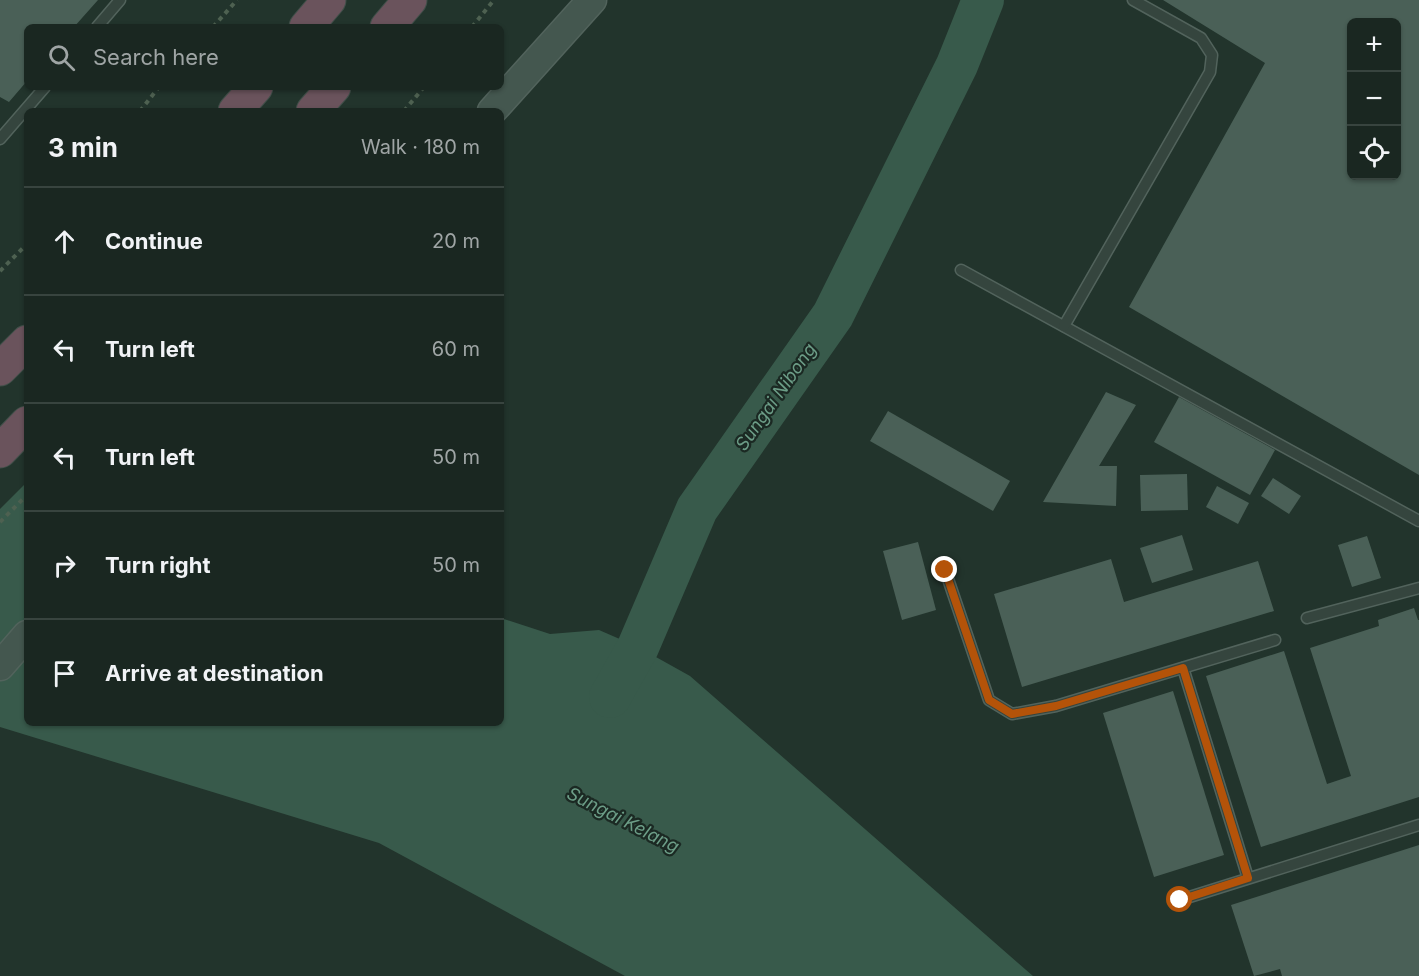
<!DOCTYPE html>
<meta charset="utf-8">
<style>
:root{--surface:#1a2721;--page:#27332e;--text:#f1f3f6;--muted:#9fa5a5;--line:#38443f}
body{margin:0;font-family:Inter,sans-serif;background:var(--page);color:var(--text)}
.controls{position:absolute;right:18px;top:18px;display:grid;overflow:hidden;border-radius:9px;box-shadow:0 2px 4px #0004}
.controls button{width:54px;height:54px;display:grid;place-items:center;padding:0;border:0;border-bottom:2px solid var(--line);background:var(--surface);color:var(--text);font:30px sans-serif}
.stop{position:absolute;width:18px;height:18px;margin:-14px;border:4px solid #b45309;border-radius:50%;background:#fff}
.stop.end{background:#b45309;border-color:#fff;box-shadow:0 2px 6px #0008}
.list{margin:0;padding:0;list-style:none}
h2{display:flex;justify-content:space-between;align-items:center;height:78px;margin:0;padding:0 24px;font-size:26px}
h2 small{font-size:20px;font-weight:400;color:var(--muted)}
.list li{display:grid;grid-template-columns:39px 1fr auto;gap:18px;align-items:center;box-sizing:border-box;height:108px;padding:0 24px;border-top:2px solid var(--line)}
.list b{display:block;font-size:22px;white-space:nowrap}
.list em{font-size:20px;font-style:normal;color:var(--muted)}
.icon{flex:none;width:33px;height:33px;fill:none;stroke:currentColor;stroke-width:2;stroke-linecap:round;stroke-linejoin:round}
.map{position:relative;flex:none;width:1419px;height:976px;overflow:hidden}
.search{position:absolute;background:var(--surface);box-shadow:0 2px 4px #0004;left:24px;top:24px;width:480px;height:66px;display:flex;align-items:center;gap:15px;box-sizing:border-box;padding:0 21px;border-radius:9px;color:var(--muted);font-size:22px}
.panel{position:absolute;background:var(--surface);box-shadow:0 2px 4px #0004;left:24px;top:108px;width:480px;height:618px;border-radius:9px}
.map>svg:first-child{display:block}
.water{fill:#385a4b}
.pier{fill:#22342c}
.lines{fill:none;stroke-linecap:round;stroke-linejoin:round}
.river{stroke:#385a4b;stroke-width:42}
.building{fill:#4a6057;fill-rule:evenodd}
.service-casing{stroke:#52635c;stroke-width:13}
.secondary-casing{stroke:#52635c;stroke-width:31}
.motorway-casing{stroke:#404f49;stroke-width:35}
.path{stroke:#4e6151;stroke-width:4;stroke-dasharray:4.5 4.5;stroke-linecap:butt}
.service{stroke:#35453e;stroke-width:10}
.secondary{stroke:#44574f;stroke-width:28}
.motorway{stroke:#6a535c;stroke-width:33}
.route{stroke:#b45309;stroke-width:8}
.labels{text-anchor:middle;stroke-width:4.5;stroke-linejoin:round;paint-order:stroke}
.water-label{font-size:18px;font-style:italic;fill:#6c9d87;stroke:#1b2923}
</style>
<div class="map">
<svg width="1419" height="976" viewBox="0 0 1419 976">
<rect width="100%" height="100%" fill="#22342c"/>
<!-- water -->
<polygon class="water" points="0,442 27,462 27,723 501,723 501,618 550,634 599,630 638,647 690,676 1033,976 625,976 379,843 0,727"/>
<!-- pier -->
<polygon class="pier" points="0,439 27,458 27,482 0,509"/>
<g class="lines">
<!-- river -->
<polyline class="river" points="610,697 638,647 697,509 833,315 957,65 983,0"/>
</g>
<!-- building -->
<g class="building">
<polygon points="0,0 98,0 74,27 27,27 27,81 9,102 0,97"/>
<path d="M1163,0H1419V475L1129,307L1265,63ZM1352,22H1396V176H1352Z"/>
<polygon points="1106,392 1136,405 1099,466 1117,466 1116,506 1043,502"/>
<polygon points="1179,397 1275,450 1250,495 1154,442"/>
<polygon points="888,411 1010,481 993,511 870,441"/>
<polygon points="1187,474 1188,510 1141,511 1140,475"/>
<polygon points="1273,478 1301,496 1289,514 1261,496"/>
<polygon points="1217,486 1249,503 1238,524 1206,507"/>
<polygon points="1182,535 1193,570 1152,583 1140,548"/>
<polygon points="1367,536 1381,578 1352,587 1338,545"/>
<polygon points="918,542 936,610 902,620 883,551"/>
<polygon points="1111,559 1124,602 1258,561 1274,611 1022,687 994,594"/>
<polygon points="1414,608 1418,620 1419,620 1419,797 1261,847 1206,676 1284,651 1327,784 1351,776 1310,648 1379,626 1378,620"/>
<polygon points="1173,691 1224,855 1154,877 1103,713"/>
<polygon points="1419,845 1419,976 1282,976 1280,969 1254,976 1231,905"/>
</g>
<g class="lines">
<!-- service casing -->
<g class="service-casing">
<g id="service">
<polyline points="97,27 120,0"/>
<polyline points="0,139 45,87"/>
<polyline points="961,270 1419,521"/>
<polyline points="1064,326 1210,72 1212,55 1201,38 1133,0"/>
<polyline points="945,570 989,700 1012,714 1056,706 1275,640"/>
<polyline points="1307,618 1419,588"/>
<polyline points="1183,668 1248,878"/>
<polyline points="1180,900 1419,825"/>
</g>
</g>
<!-- secondary casing -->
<g class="secondary-casing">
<g id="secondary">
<polyline points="492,111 592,0"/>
<polyline points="0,666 27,635"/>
</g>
</g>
<!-- motorway casing -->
<g class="motorway-casing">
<g id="motorway">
<polyline points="306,27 329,0"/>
<polyline points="387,27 410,0"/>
<polyline points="235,111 256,87"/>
<polyline points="313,111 334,87"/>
<polyline points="0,369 27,342"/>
<polyline points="0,451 27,423"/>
</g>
</g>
<!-- path -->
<g class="path">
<polyline points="213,27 237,0"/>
<polyline points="472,27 494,0"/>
<polyline points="140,111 159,87"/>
<polyline points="404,111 424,87"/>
<polyline points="0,271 27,244"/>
<polyline points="0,522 27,495"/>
</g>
<!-- service -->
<use href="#service" class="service"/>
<!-- secondary -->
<use href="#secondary" class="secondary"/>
<!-- motorway -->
<use href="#motorway" class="motorway"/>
</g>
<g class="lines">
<!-- route -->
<polyline class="route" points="945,570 989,700 1012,714 1056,706 1183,668 1248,878 1180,900"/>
</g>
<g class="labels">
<!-- water labels -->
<g class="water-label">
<text transform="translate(776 397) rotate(-55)" y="6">Sungai Nibong</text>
<text transform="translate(623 820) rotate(27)" y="6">Sungai Kelang</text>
</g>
</g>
</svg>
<div class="controls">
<button>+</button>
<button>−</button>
<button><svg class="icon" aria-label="locate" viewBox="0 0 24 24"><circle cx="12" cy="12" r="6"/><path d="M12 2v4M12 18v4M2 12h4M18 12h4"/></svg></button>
</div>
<div class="stop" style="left:1180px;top:900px"></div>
<div class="stop end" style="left:945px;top:570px"></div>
<div class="search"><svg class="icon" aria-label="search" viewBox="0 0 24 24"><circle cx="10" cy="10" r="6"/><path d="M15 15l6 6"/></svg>Search here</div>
<section class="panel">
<h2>3 min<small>Walk · 180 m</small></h2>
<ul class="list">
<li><svg class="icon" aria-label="ahead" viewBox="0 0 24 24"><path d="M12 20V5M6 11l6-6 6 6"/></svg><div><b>Continue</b></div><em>20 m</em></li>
<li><svg class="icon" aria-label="left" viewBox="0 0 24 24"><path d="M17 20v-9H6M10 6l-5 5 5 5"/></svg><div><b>Turn left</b></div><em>60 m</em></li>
<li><svg class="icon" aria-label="left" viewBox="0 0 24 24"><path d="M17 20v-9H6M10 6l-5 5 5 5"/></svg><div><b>Turn left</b></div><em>50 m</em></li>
<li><svg class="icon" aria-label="right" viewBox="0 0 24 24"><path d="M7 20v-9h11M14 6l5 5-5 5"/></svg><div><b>Turn right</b></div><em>50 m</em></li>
<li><svg class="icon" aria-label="arrive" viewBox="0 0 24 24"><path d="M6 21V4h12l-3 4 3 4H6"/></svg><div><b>Arrive at destination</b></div></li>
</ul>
</section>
</div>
